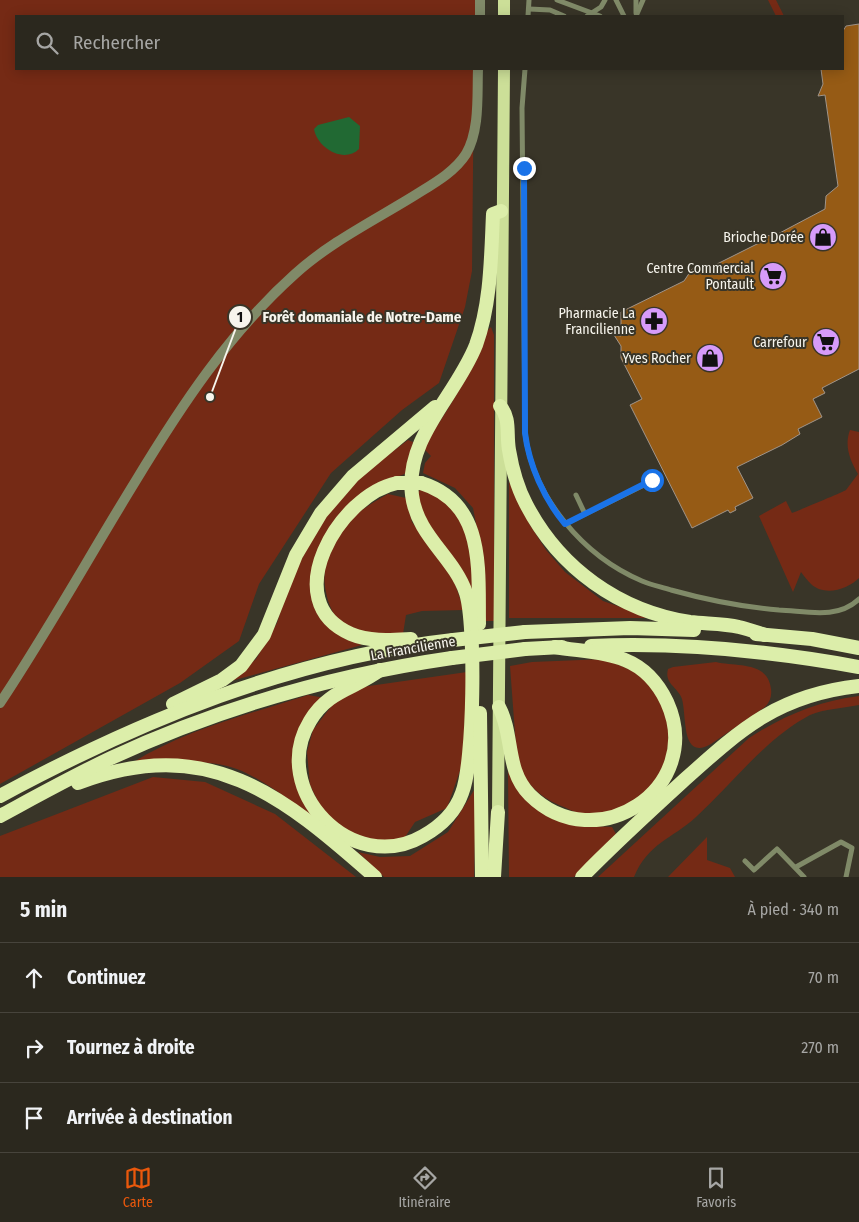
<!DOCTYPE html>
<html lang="fr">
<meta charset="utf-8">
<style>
:root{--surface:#2b281e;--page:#333027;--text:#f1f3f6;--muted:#a6a6a4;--line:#47443c;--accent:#ea580c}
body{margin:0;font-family:"Fira Sans Condensed",sans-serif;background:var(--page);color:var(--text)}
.stop{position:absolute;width:15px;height:15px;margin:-11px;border:4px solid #1a73e8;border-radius:50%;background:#fff}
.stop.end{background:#1a73e8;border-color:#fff;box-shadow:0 1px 5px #0008}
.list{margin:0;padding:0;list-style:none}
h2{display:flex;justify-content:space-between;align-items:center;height:65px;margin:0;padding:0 20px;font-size:21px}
h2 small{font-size:16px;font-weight:400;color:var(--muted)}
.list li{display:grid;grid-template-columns:32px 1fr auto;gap:15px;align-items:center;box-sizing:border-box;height:70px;padding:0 20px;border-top:1px solid var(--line)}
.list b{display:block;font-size:19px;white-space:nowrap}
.list em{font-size:16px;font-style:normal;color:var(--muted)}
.icon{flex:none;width:28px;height:28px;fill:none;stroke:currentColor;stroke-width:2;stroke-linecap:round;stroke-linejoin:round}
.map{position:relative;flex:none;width:859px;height:877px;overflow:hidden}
.search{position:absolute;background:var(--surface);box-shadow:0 2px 12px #0003;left:15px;right:15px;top:15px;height:55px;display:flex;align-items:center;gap:12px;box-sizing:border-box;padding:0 18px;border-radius:0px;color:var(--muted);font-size:19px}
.sheet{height:275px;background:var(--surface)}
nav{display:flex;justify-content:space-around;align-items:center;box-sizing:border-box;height:70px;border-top:1px solid var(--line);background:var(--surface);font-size:14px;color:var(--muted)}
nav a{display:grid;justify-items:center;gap:2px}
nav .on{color:var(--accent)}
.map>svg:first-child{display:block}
.green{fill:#752a15}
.water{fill:#216933}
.building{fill:#965b15;stroke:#a09489}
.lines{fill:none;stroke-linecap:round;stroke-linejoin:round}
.service{stroke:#808a68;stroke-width:5}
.tertiary{stroke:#808a68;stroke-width:10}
.primary{stroke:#ccdf98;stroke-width:12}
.trunk{stroke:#dceeaa;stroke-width:14}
.trunk-bridge{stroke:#dceeaa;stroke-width:14}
.route{stroke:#1a73e8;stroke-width:6}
.labels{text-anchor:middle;stroke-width:4;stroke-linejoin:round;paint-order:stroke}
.poi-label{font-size:14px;fill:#f7f5ed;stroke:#393528;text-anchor:end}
.street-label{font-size:14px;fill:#f7f5ed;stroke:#393528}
.leader{fill:none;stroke:#f7f5ed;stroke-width:2}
.callout-dot{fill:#f7f5ed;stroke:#393528;stroke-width:2}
.mark-label{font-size:15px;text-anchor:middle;font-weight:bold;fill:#111}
.callout-label{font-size:15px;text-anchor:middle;font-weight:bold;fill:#f7f5ed;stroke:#393528;stroke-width:4;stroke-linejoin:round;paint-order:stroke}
</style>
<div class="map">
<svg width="859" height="877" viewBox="0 0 859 877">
<rect width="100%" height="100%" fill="#393528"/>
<!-- green -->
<g class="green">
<polygon points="0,0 475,0 475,16 16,16 16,69 474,69 472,271 465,307 439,383 402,410 331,473 259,584 239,641 180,683 0,784"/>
<polygon points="768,0 776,0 784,16 776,16"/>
<path d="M491,327L494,335V621H484L485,570L473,508L455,488L423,473L425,463L431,456L423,448C440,421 457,396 471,368C478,355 479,337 491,327Z"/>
<path d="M850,430L859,432V578C848,589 825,597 811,584C808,581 804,576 801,572L793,592L759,516L786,501L792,513C795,512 843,492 846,490C850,485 854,479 858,474C850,460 844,446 850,430Z"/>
<polygon points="408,440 413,442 407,473 389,480 317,557 328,622 344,638 362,645 231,681 256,659 277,623 289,583 321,522 341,496 368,470"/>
<polygon points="509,481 530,525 546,550 565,572 603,601 652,618 509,618"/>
<polygon points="421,489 454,505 471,536 477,615 425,523 417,493"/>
<path d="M388,494L406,498L412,522L453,578L464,610L422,611L406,615L403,634C385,634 360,637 344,625C334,618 328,604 326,592C319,563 337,527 362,510C370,504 379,499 388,494Z"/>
<path d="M605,659C615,664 629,668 639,675C691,714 671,803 606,813C600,814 590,817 584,815C576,813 567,808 559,805C538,796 524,782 517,760L510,666L532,662Z"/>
<path d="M716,662C737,667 768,661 771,689C772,696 770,702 765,707L711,744C681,761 687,718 682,699C678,687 664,684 668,669L673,667Z"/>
<polygon points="467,672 463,762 447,808 415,822 405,837 378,843 343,829 325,816 310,785 307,752 313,730 333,704 362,687"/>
<path d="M308,695L325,698L298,735L318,823C295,804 270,784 242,771C210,757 167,763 132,763C184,730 250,714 308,695Z"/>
<path d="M859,696V705C844,708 824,709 810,715C765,739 733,783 696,817C672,839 648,843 634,877H598L749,738C783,716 818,701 859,696Z"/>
<polygon points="508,771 553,818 572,825 612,827 616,834 574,877 509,877"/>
<polygon points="153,777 205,782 275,814 356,877 0,877 0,836"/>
<polygon points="476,787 474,877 384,877 358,852 380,857 410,856 448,832"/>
<polygon points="707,837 707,860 730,868 735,877 668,877"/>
</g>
<!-- water -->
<path class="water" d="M349,117L360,126L359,149C344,164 317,148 314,129L318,125Z"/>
<!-- building -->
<polygon class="building" points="859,24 859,369 822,388 825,393 813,399 822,417 798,429 800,434 782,445 737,467 753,498 735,507 736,510 730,513 728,510 692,528 630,405 642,399 621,358 621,346 614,335 621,336 621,312 684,281 692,269 707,269 763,241 760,235 774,236 825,209 826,196 838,186 825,95 818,96 823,84 821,69 843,69 843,31 846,26"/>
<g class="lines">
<!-- service -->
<g class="service">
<polyline points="557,0 600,16"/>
<polyline points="616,0 624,16"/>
<polyline points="529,9 550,10 564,16"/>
<polyline points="636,13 636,0"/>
<polyline points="528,16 529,0"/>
<polyline points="587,16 601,7 605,0"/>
<polyline points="636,16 643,0"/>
<path d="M525,69L522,108L525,433C533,497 583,556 642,581C651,585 662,587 671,590C707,600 743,607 779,610C806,611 837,620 859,599"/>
<polyline points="576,495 585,514"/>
<polyline points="565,524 652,481"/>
<polyline points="745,861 754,870 777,849 804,877"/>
<polyline points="796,867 841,842 852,848 846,877"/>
</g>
<!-- tertiary -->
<g class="tertiary">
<polyline points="480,16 480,0"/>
<path d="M0,703C48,631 90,555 135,482C181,406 229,333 295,274C329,243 373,221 412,197C431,185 454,173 466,154C480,130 477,95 478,69"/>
</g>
<!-- primary -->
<g class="primary">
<polyline points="504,16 504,0"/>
<polyline points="498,812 504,69"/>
</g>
<!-- trunk -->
<g class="trunk">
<path d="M500,406C511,419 506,433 509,450C512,468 517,487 526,504C559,568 619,611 690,622C706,624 723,623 739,627C748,629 756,632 765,635"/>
<path d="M397,483C339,495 276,602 351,634C370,642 392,640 411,639"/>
<path d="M421,483C486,503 478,570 479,624"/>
<polyline points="525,632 630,628 694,630"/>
<polyline points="756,634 812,639 859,648"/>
<path d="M591,646C681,642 771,651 859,667"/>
<polyline points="525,649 562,647"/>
<path d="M380,670C355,689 328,690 310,721C268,790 352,877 423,836C441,826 455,813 462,793C474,763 476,624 466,593C454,557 417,536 412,495C405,437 456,396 476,345C491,304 491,257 493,214L501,211"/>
<polyline points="173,704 222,680 241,666 264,635 296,555 321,513 353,476 435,407"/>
<path d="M499,707C514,735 505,770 530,795C596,860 706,788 667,702C658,683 645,668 625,660C604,651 577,651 555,647"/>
<polyline points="480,713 482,877"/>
<path d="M78,783C208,734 281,794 375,877"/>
<path d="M0,796C141,720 292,658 453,640"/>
<path d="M0,816C37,796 73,776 111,758C219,708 334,675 452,658"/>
<polyline points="494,877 498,812"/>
<path d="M582,877C614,844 648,813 682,782C740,730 777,695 859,686"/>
</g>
<!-- trunk-bridge -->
<g class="trunk-bridge">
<polyline points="397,483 421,483"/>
<polyline points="453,640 525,632"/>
<polyline points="452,658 525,649"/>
</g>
</g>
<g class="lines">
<!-- route -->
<path class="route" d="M524,168L525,433C529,465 544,499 565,524L652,480"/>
</g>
<!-- icons -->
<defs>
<g id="shop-disc" transform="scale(1.4375)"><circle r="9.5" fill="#d69bfa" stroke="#393528"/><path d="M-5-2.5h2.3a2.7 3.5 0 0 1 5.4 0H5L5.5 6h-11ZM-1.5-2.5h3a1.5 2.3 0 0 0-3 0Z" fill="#111"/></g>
<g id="supermarket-disc" transform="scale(1.4375)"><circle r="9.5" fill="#d69bfa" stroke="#393528"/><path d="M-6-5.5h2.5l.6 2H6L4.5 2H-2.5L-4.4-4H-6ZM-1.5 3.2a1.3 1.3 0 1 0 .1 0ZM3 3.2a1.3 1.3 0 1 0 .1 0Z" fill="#111"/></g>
<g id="pharmacy-disc" transform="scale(1.4375)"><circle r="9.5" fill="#d69bfa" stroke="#393528"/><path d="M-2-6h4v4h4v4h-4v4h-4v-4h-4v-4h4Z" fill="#111"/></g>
</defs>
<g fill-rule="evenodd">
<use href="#shop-disc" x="823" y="237"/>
<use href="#supermarket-disc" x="773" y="276"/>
<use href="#pharmacy-disc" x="654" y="321"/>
<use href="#supermarket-disc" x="826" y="342"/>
<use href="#shop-disc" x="710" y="358"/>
</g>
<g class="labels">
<!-- poi labels -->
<g class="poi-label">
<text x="804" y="242">Brioche Dorée</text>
<text x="754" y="273">Centre Commercial<tspan x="754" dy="16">Pontault</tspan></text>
<text x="635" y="318">Pharmacie La<tspan x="635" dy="16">Francilienne</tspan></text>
<text x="807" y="347">Carrefour</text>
<text x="691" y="363">Yves Rocher</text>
</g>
<!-- street labels -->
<g class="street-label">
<text transform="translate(413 648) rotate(-10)" y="5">La Francilienne</text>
</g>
</g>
<!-- callouts -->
<path class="leader" d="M210 397L240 317"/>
<g class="callout-dot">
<circle cx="210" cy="397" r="5"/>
<circle cx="240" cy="317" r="12"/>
</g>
<g class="mark-label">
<text x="240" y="322">1</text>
</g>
<g class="callout-label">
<text x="362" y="322">Forêt domaniale de Notre-Dame</text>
</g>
</svg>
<div class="stop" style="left:652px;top:480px"></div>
<div class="stop end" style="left:524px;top:168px"></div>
<div class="search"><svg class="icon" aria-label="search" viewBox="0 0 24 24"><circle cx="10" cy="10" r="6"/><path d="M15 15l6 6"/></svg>Rechercher</div>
</div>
<section class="sheet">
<h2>5 min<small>À pied · 340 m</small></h2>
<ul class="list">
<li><svg class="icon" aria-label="ahead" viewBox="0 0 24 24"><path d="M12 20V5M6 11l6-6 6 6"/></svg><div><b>Continuez</b></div><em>70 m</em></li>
<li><svg class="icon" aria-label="right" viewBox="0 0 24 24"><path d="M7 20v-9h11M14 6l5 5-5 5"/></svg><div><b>Tournez à droite</b></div><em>270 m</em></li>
<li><svg class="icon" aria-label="arrive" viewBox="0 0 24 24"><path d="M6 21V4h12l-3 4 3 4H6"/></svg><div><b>Arrivée à destination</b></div></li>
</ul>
</section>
<nav>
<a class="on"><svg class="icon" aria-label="map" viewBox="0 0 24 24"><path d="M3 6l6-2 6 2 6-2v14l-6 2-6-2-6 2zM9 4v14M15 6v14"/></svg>Carte</a>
<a><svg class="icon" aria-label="directions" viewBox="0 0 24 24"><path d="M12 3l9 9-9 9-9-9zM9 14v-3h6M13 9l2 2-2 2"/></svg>Itinéraire</a>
<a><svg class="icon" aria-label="saved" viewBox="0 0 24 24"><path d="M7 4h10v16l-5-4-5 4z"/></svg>Favoris</a>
</nav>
